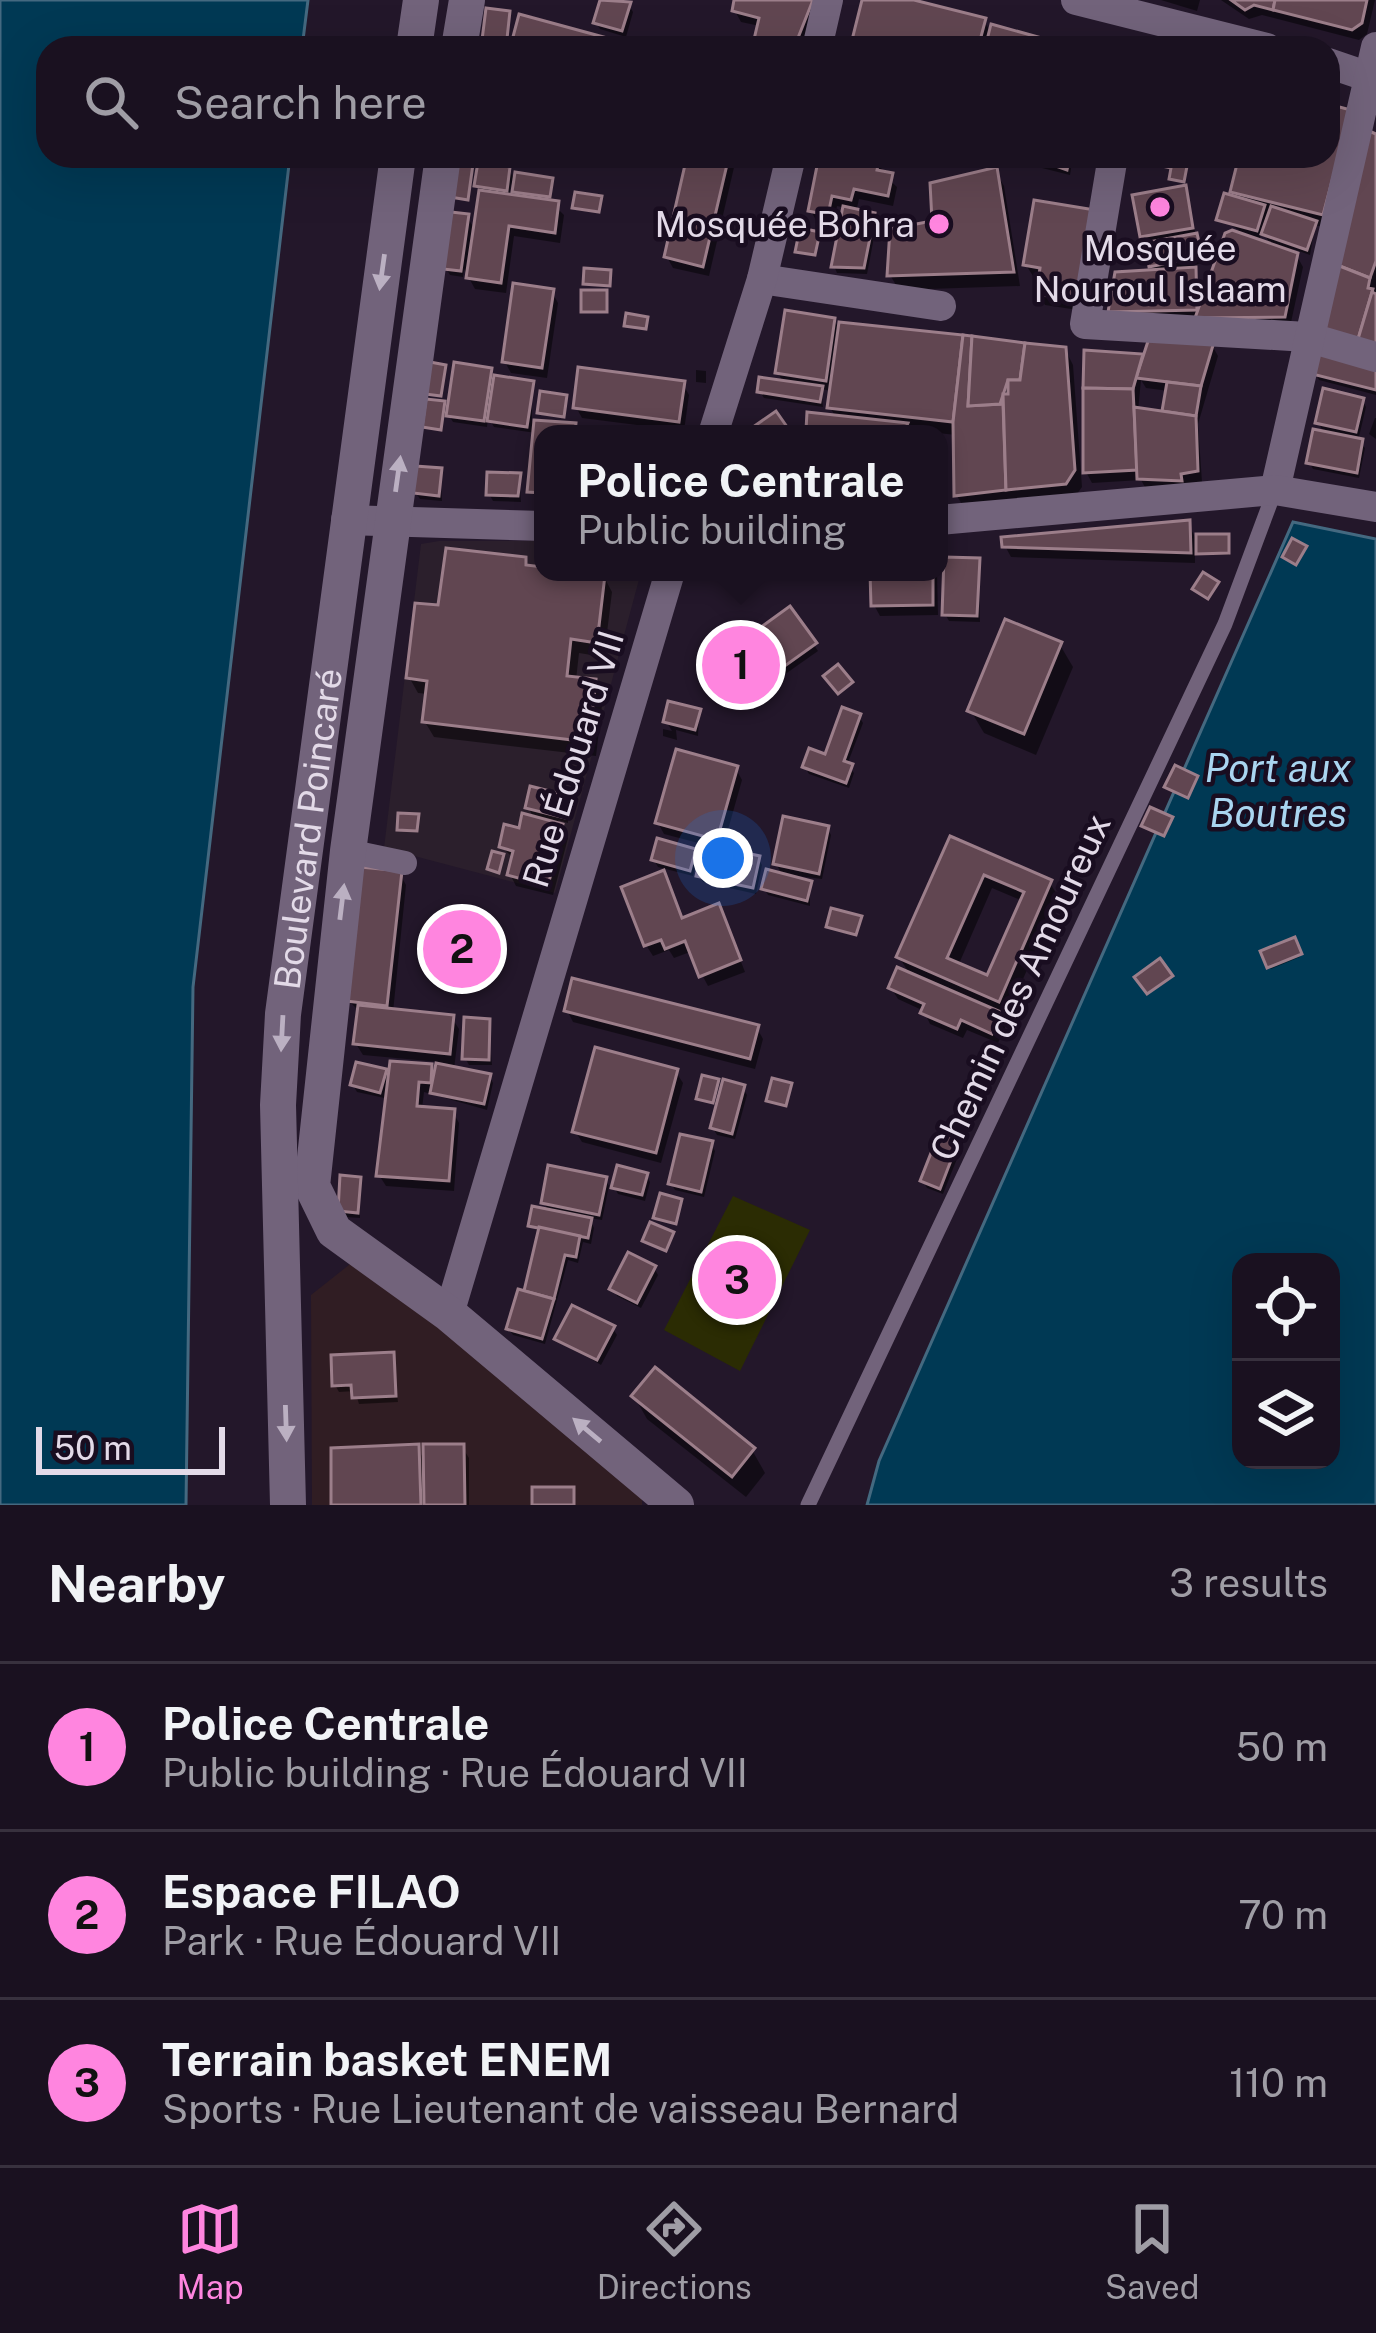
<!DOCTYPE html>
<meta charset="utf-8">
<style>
:root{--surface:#1a1120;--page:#231a29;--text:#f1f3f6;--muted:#9f9da5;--line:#38313e;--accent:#ff85df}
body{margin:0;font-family:"Public Sans",sans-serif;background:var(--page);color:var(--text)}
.controls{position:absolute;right:36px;bottom:36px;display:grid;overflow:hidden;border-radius:24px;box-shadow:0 12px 48px #0002}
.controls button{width:108px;height:108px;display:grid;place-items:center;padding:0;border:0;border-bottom:3px solid var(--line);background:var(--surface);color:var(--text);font:60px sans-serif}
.scale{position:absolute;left:36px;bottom:30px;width:189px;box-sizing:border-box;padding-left:12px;border:6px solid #e3dae8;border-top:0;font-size:33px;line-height:42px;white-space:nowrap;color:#e3dae8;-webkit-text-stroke:9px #190d20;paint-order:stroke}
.you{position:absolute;left:723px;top:858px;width:42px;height:42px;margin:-30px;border:9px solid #fff;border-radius:50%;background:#1a73e8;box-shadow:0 0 0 18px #1a73e833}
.badge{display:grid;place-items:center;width:78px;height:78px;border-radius:50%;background:var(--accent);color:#111;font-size:39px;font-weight:700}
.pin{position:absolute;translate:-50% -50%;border:6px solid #fff;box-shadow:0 3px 12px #0006}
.popup{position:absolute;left:534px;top:425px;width:414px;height:156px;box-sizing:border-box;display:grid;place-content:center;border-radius:24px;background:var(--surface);filter:drop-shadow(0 3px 9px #0005);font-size:39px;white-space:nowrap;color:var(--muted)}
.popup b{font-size:45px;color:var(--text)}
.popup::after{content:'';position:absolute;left:50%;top:100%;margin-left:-24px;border:24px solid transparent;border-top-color:var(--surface)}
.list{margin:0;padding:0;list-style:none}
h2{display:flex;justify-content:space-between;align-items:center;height:156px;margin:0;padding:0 48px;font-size:51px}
h2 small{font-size:39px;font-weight:400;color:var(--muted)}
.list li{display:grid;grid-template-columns:78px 1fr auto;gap:36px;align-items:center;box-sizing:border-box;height:168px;padding:0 48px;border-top:3px solid var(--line)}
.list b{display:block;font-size:45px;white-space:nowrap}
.list p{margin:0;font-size:39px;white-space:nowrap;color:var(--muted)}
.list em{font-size:39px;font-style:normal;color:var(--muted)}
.icon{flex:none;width:66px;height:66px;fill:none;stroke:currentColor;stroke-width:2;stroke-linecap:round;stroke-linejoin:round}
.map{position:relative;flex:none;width:1376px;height:1505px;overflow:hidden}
.search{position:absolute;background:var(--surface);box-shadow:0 12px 48px #0002;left:36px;right:36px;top:36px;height:132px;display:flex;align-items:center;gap:30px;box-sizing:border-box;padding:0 42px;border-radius:36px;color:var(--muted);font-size:45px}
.sheet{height:660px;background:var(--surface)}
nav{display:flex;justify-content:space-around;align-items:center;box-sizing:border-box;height:168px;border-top:3px solid var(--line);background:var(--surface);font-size:33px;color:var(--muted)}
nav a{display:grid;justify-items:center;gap:6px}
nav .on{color:var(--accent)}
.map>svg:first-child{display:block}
.commercial{fill:#2b1f2c}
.education{fill:#301d23}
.green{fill:#2b2c03}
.water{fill:#003954;stroke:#446980;stroke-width:3;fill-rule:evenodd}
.shadow{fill:#0007;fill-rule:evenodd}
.building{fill:#614651;stroke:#9c7e8a;stroke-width:3;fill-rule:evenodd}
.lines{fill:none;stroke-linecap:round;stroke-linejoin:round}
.service{stroke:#72637b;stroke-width:15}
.pedestrian{stroke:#72637b;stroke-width:24}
.minor{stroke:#72637b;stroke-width:30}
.tertiary{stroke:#72637b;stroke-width:36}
.oneway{fill:#bbb0c2}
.poi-dot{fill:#ff85df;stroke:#190d20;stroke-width:4.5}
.labels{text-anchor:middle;stroke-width:9;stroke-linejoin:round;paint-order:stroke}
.poi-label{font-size:36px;fill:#e3dae8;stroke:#190d20;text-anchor:end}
.street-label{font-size:36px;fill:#e3dae8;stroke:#190d20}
.water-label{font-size:39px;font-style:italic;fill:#a9d5f0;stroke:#190d20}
</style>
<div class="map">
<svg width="1376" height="1505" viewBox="0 0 1376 1505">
<rect width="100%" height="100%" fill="#23172a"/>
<!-- commercial -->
<polygon class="commercial" points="439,541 543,541 543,572 641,572 555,893 384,848 421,544"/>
<!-- education -->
<polygon class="education" points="359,1257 642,1492 642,1505 312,1505 311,1295"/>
<!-- green -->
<polygon class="green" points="733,1196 810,1230 740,1371 664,1330"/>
<!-- water -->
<g class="water">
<polygon points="0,0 308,0 302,48 48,48 48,156 290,156 193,987 186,1505 0,1505"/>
<path d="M1293,522L1376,539V1505H867L879,1461ZM1241,1262H1331V1460H1241Z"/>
</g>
<!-- shadow -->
<g class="shadow">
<polygon points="603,0 629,5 633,12 626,37 600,29 596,22"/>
<polygon points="738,0 820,0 805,48 755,48 760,26 741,22 735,11"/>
<polygon points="865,0 901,0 984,21 992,34 1066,48 853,48"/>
<polygon points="1161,0 1200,0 1197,11"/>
<polygon points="1221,0 1375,0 1367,34 1359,40 1262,15 1249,19"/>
<polygon points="509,14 509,47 633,48 484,48"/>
<path d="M1328,107L1331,229L1315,225L1310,255L1293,249L1303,267L1290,327L1117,322L1155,272L1143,236L1184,189L1203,262L1180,271L1194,270L1201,308L1228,235L1239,230L1220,219L1238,201L1233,191L1242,156H1328ZM1262,230L1272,247L1259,242Z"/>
<polygon points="1376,137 1376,350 1364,345"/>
<polygon points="690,156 731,156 735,163 709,276 673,268 667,257"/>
<polygon points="822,156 878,156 883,174 897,187 893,206 859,199 856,212 874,216 877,222 867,274 837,273 834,266 846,208 837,206 833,225 817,222 811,211"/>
<polygon points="1031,156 1073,156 1070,175 1034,166"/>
<path d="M508,169L517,183L551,180L552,203L564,215L560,243L514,236L506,293L475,289L464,269L463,277L450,275L446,268L467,217L476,231L481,192L477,185ZM511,184L520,199L509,197Z"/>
<polygon points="995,171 1004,186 1020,286 899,290 890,275"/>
<polygon points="1036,204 1091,312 1045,305 1039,294 1042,277 1033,276 1026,265"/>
<polygon points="552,292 558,303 547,378 511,373 505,362"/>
<polygon points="834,320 841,332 1065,349 1073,365 1082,487 1074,498 963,506 957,496 956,435 910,430 811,434 809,430 836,418 830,407 832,391 821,389 823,407 764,398 760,392 784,384 778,373"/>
<path d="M1212,345L1218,356L1198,424L1202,482L1146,489L1141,480L1092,483L1086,472L1141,357L1145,362ZM1141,380L1146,388L1169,391L1165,414L1138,411Z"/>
<polygon points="1376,368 1376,395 1319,380 1316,374"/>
<polygon points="696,370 706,371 706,383 696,382"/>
<polygon points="490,371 494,378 532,383 532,422 574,426 579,434 543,434 543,503 530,491 536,433 494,427 488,417 487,427 453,422 444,407 441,431 425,426 443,404 449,414"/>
<polygon points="683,384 689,395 684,431 582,418 576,407"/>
<polygon points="1362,400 1366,407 1358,441 1365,448 1359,478 1313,469 1309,462 1325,435 1318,422"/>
<polygon points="1375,418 1376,418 1376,439 1369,434"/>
<polygon points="440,471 442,501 420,499 416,493"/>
<polygon points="519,476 521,502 493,501 489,494"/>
<polygon points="1188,524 1195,537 1227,537 1229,555 1200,555 1195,546 1195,563 1011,557 1005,546"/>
<polygon points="448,551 543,567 543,572 604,577 612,592 604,657 579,653 576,680 595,682 603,697 596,756 434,737 425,722 429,694 418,693 409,677 441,608"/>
<polygon points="978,561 980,622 949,621 945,614"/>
<polygon points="873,572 937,572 938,615 880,616 874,605"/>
<polygon points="814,645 818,651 774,682 749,649"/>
<polygon points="1060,645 1073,667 1036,755 984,733 971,711"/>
<polygon points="699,712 698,736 676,730 677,740 663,736 663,729 672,731 666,721"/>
<polygon points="859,716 863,723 847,765 854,773 849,788 809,774 805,767 827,758"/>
<polygon points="736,769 742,780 722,851 758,859 762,865 756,894 703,882 695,868 693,876 658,867 654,860 694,852 702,865 706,845 664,834 658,823"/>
<polygon points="568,799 568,823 558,820 568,838 553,895 516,886 510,874 514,859 502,847 535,820 528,807"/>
<polygon points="827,828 831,835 822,879 782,874 776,864"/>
<path d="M951,840L1050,883L1059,898L1007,1015L997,1011L1006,1025L998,1043L967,1030L963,1038L930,1024L924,1011L898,999L891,988L911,976L899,957ZM992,888L1023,901L989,979L958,966Z"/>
<polygon points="400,874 406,885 393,1012 452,1018 459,1029 454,1069 489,1076 493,1083 487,1110 424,1092 422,1109 453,1112 459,1123 454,1191 386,1186 379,1175 389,1099 357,1092 353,1085 385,1072 391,1083 430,1067 436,1077 439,1062 363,1055 356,1044 360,1012 349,1001"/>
<polygon points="810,884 810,906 768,895 764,888"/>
<polygon points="724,918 745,972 708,986 690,952 674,958 669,950 653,956 646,945"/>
<polygon points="1293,941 1300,957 1271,969 1264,953"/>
<polygon points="567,1010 757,1028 763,1039 755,1069 573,1022"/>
<polygon points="488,1022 492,1065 469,1065 465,1058"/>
<polygon points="676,1072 683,1083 661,1163 582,1142 575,1131"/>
<polygon points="743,1088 747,1095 735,1139 717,1135 713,1128"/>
<polygon points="960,1135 964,1141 943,1194 927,1188 923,1181"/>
<polygon points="711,1144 715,1151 704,1197 675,1190 671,1183"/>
<polygon points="646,1175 650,1182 645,1201 618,1194 614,1187"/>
<polygon points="359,1180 360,1218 345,1217 341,1210"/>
<polygon points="605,1180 609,1186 602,1220 589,1218 594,1228 591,1244 583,1242 578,1263 568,1260 545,1344 513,1335 509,1329 526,1294 540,1233 531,1225 549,1212 544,1203"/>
<polygon points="654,1268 658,1275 641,1308 617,1296 613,1289"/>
<polygon points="613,1329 617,1335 601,1365 558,1339"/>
<polygon points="392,1355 398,1402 359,1404 355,1391 339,1392 335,1385"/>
<polygon points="634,1396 752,1450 765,1473 746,1497 647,1419"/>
<polygon points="417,1447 426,1463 462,1447 469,1458 469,1505 334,1505"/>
</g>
<!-- building -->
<g class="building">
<polygon points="600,0 631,2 622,31 593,23"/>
<polygon points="734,0 813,0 794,48 752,48 759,18 732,11"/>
<polygon points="862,0 914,0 986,18 978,48 850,48"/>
<polygon points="1231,0 1275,0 1273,10 1254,5 1245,10"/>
<polygon points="1275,0 1367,0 1362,23 1352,30 1273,10"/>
<polygon points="486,8 510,11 506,48 481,48"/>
<polygon points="519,14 644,48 510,48"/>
<polygon points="991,24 1067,45 1066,48 985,48"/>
<polygon points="1328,104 1351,110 1323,215 1230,192 1239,156 1328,156"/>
<polygon points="1369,131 1376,134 1376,261 1370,278 1332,263"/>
<polygon points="687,156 729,156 703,267 664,257"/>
<polygon points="819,156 880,156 877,170 893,173 888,196 854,189 851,200 832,196 828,215 808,211"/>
<polygon points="1028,156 1070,156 1067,170"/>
<polygon points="1141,156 1188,161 1184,182 1169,179 1171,168 1140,161"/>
<polygon points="455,162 473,164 468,200 450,197"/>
<polygon points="478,162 510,167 507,191 474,186"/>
<polygon points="997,167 1014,272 887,276 890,229 932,221 930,183"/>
<polygon points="515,172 553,178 550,197 512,192"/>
<polygon points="1186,185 1193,228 1140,237 1132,195"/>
<polygon points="479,190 559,201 555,233 509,226 501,283 466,278"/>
<polygon points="575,192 602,196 599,212 572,208"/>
<polygon points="1224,193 1265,205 1257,231 1216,220"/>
<polygon points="1034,200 1101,211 1086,302 1036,294 1040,268 1023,265"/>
<polygon points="843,206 875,213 864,268 831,267"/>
<polygon points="1271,206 1317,221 1307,250 1261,234"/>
<polygon points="451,212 469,214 461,271 443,269"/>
<polygon points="800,228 820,232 815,255 795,252"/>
<polygon points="1232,230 1298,253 1285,317 1195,318 1225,233"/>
<polygon points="1197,233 1202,256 1149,267 1144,243"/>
<polygon points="1332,263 1370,278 1368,288 1373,289 1357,343 1322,334"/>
<polygon points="1196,267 1197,310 1108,312 1115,272"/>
<polygon points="584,268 611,270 610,286 583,284"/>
<polygon points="513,283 554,289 542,368 502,362"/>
<rect x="581" y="290" width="26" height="22"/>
<polygon points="1372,292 1376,294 1376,345 1358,339"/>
<polygon points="785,310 835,318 826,381 775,373"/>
<polygon points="626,313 648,317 646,329 624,326"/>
<polygon points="839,322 963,335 953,422 827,408"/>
<polygon points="1151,332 1214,342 1201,386 1136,378"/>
<polygon points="963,335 972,336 968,406 1003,404 1006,490 954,496 953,422"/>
<polygon points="972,336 1025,343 1020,380 1008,380 1000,404 968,406"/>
<polygon points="1025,343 1066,347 1075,470 1066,484 1006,490 1003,394 1008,394 1008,380 1020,380"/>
<polygon points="1084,350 1143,354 1133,389 1083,388"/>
<polygon points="1319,350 1376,364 1376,390 1312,374"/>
<polygon points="430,362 446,365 441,396 425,394"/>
<polygon points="454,362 492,368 484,421 446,416"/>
<polygon points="578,367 685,381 679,422 573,408"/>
<polygon points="494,375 534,381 527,427 487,421"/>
<polygon points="759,377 823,386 820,402 757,392"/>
<polygon points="1167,382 1201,386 1196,416 1162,411"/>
<polygon points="1083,388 1133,389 1137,470 1083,473"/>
<polygon points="1323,388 1364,398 1356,432 1315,423"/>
<polygon points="540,391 567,395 564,417 537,413"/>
<polygon points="426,399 445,401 441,430 422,427"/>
<polygon points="1134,407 1196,416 1198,471 1181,474 1182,481 1137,479"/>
<polygon points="776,411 792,434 743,434"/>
<polygon points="807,412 908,423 904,432 826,434 806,430"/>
<polygon points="534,420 576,423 575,434 543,434 543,493 527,492"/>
<polygon points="1313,429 1363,439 1357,473 1306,463"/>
<polygon points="415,466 442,468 439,496 413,493"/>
<polygon points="487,472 521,473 518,496 486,495"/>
<polygon points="1190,520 1191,553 1002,547 1001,537"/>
<polygon points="1196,534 1229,534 1229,553 1196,554"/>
<polygon points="1292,538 1307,546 1296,565 1282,557"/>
<polygon points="446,548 526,557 526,565 543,567 543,572 605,575 597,643 571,639 567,676 596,679 589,742 422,722 427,681 406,678 415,603 438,605"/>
<polygon points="944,557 980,558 977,616 942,615"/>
<polygon points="870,572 933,572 933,605 871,606"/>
<polygon points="1203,572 1219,582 1208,599 1192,589"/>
<polygon points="790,606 817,643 768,678 742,641"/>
<polygon points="1005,619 1062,642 1024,734 967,711"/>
<polygon points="838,664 853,682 838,694 823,676"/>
<polygon points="668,701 701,709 695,730 663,722"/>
<polygon points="842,707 861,714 844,761 853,764 846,783 802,767 809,748 825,754"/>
<polygon points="676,749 738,766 717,840 655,823"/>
<polygon points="1175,765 1198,776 1188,798 1164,787"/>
<polygon points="530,786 570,796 565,818 525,808"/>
<polygon points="1150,807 1173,817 1164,836 1141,826"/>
<polygon points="398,813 419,814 417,831 397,830"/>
<polygon points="522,813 563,824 548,886 507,875 513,851 499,847 504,824 519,828"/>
<polygon points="783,816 829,826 819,874 773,864"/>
<path d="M950,836L1052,880L999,1002L896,957ZM984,875L1024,892L987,975L947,958Z"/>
<polygon points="657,838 696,849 690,871 651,860"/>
<polygon points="703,844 760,856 753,888 696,876"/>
<polygon points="492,851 504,854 499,873 487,869"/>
<polygon points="360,867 402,871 387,1006 346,1001"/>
<polygon points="766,869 812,881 807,901 761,889"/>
<polygon points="664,870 682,918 719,903 741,960 699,977 685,941 665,949 661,940 644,946 621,887"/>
<polygon points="831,908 862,916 856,935 826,927"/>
<polygon points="1295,937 1302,954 1267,968 1260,951"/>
<polygon points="1160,958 1173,976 1147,994 1134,977"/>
<polygon points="897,967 1001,1012 992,1034 961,1020 957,1029 920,1013 924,1004 888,988"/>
<polygon points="572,978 759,1025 750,1059 564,1011"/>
<polygon points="358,1005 454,1015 450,1054 353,1044"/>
<polygon points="464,1017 490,1019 489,1060 462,1059"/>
<polygon points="595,1047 678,1069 656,1153 572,1132"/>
<polygon points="390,1061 432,1064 431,1083 419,1082 417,1106 455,1109 449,1181 376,1176"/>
<polygon points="356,1062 387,1069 380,1093 350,1085"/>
<polygon points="436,1063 491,1074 484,1104 430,1093"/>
<polygon points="702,1075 719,1079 713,1103 696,1099"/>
<polygon points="772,1078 792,1083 786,1106 766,1101"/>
<polygon points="723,1079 745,1085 732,1134 710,1128"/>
<polygon points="942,1125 962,1132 940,1189 920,1181"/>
<polygon points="680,1134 713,1141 701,1192 668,1184"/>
<polygon points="548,1165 607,1177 599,1215 541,1203"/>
<polygon points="617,1165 648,1173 642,1195 611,1188"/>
<polygon points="340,1175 361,1177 358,1213 338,1211"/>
<polygon points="660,1193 682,1199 676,1224 653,1218"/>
<polygon points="532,1206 592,1218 588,1238 528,1226"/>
<polygon points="650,1222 674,1232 666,1251 642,1241"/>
<polygon points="539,1227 580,1236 576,1257 565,1255 554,1299 524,1291"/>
<polygon points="628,1252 656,1266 637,1303 609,1289"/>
<polygon points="518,1289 554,1299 542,1339 506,1329"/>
<polygon points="572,1305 615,1326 597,1360 554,1339"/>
<polygon points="394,1352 396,1396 352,1398 351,1385 332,1386 331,1355"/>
<polygon points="655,1367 755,1448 732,1477 631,1396"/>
<polygon points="419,1444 421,1505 331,1505 331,1448"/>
<polygon points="423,1444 464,1444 465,1505 424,1505"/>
<rect x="532" y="1487" width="42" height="18"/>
</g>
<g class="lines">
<!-- service -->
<polyline class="service" points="808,1505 1225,624 1275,490"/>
<!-- pedestrian -->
<polyline class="pedestrian" points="348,851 405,863"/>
<!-- minor -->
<g class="minor">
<polyline points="1076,0 1267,48"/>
<polyline points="817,48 828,0"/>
<polyline points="1328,63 1369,77"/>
<polyline points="1113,156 1085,324 1307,337 1376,357"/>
<polyline points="762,279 941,306"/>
<polyline points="713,434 762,279 791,156"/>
<polyline points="1275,490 1376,47"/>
<polyline points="346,520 543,526"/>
<polyline points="939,520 1275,490 1376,507"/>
<polyline points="449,1314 670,572"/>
</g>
<!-- tertiary -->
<g class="tertiary">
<polyline points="414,48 421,0"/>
<polyline points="459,48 467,0"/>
<polyline points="443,156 348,851 312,1186 334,1231 449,1314 676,1505"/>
<path id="s1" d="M288,1505L278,1105L283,1014L398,156"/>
</g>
</g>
<!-- one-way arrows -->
<defs><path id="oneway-solid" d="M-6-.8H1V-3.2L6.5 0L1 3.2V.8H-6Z" transform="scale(3)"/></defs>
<g class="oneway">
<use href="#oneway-solid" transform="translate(382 272) rotate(98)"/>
<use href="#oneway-solid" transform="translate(398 474) rotate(-82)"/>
<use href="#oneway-solid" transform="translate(342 902) rotate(-83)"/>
<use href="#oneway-solid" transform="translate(282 1033) rotate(93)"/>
<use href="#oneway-solid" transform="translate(286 1423) rotate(88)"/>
<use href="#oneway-solid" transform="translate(587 1430) rotate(-140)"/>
</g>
<!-- markers -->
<g class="poi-dot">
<circle cx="1160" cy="207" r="12"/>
<circle cx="939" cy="224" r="12"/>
</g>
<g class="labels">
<!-- poi labels -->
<g class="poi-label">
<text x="915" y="237">Mosquée Bohra</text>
<text x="1160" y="261" text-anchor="middle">Mosquée<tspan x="1160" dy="41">Nouroul Islaam</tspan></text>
</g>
<!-- street labels -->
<g class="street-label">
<text transform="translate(573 759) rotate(-73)" y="13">Rue Édouard VII</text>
<text dy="13" stroke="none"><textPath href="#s1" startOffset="678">Boulevard Poincaré</textPath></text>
<text transform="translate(1020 987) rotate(-65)" y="13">Chemin des Amoureux</text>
</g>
<!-- water labels -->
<g class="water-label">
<text x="1278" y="782">Port aux<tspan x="1278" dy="45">Boutres</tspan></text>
</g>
</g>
</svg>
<div class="controls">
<button><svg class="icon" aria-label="locate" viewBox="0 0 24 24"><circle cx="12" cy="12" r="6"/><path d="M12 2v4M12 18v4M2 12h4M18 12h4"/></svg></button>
<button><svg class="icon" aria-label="layers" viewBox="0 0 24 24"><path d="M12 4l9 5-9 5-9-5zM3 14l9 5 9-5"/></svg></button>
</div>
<div class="scale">50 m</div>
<div class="you"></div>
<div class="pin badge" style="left:741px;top:665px">1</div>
<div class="popup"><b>Police Centrale</b>Public building</div>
<div class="pin badge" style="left:462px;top:949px">2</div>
<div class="pin badge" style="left:737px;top:1280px">3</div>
<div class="search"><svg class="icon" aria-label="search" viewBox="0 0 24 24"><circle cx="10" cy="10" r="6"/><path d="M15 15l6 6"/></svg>Search here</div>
</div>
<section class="sheet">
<h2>Nearby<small>3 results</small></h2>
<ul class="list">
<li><span class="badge">1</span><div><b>Police Centrale</b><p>Public building · Rue Édouard VII</p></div><em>50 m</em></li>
<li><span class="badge">2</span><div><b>Espace FILAO</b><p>Park · Rue Édouard VII</p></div><em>70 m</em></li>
<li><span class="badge">3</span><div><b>Terrain basket ENEM</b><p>Sports · Rue Lieutenant de vaisseau Bernard</p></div><em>110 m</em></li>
</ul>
</section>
<nav>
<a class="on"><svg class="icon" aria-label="map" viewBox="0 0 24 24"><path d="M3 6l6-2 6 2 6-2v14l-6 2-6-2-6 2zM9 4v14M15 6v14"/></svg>Map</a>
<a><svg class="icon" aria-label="directions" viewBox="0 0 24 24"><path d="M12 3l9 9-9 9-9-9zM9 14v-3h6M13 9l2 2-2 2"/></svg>Directions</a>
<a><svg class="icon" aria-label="saved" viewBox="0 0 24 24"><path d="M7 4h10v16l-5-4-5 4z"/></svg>Saved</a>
</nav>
